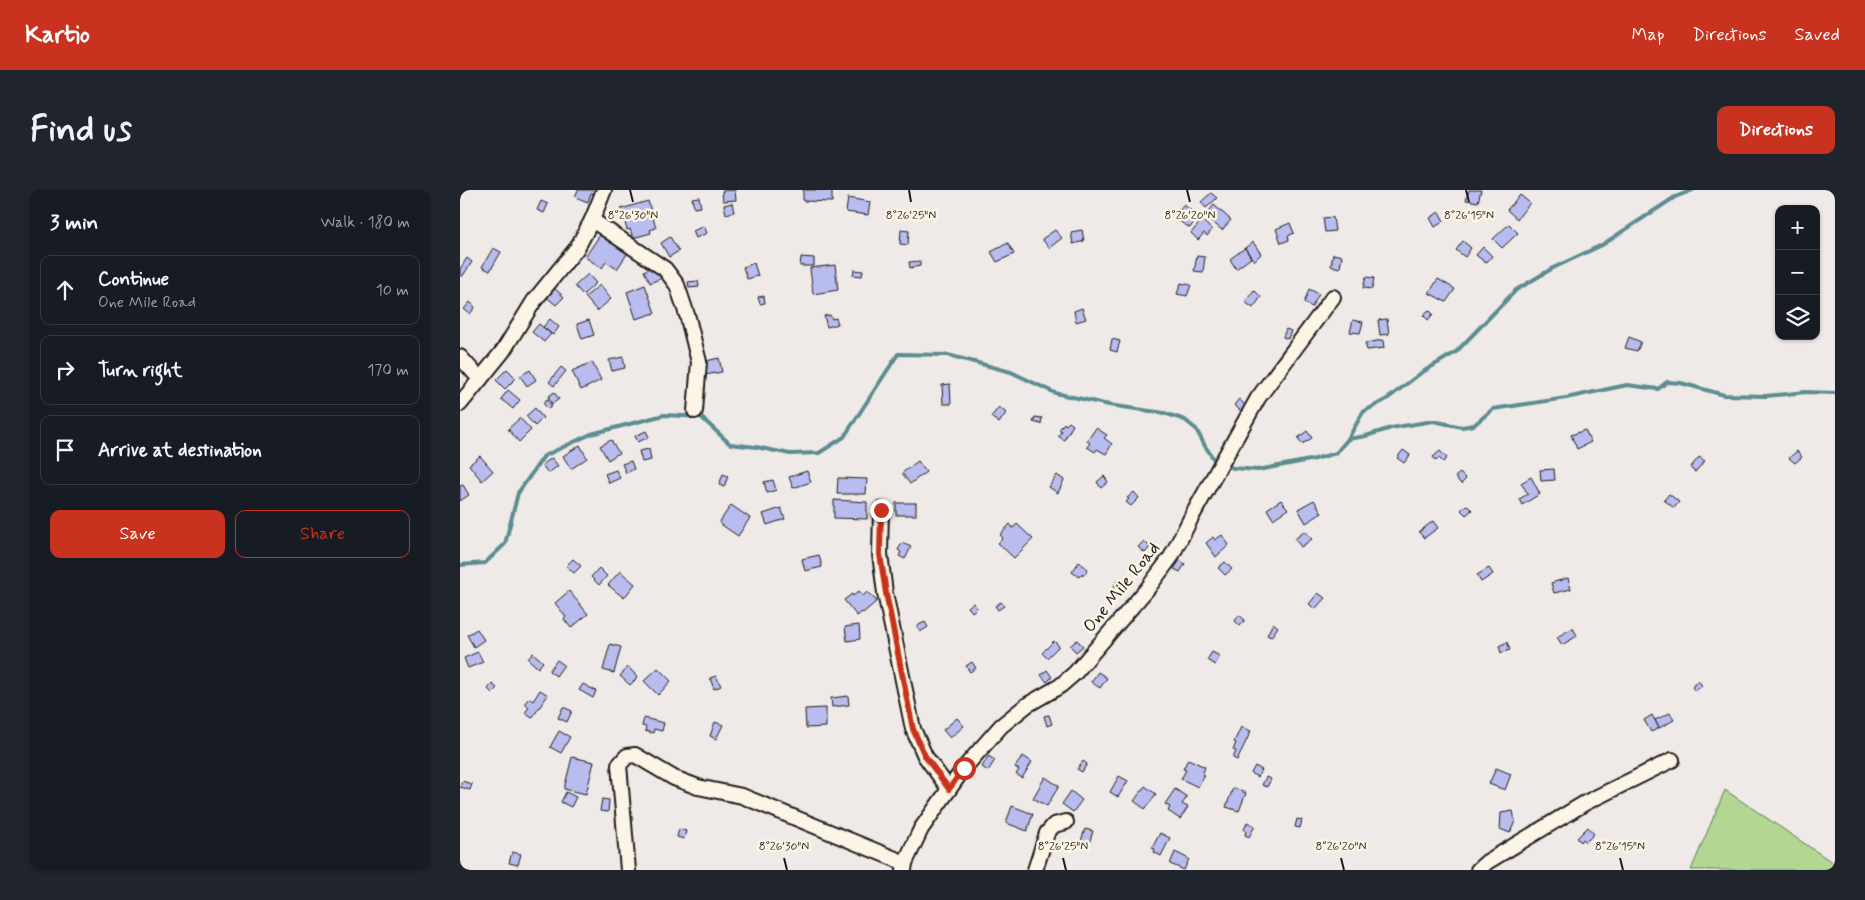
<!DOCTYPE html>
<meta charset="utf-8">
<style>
:root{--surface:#171b24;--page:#20242c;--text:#f1f3f6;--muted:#9ea1a6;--line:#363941;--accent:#c8321e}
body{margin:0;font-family:Mynerve,sans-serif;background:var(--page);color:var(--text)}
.controls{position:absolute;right:15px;top:15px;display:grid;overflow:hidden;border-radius:10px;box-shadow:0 1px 4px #0004}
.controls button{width:45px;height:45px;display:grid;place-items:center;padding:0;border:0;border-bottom:1px solid var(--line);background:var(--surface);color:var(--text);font:25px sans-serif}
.stop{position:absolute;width:15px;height:15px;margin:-11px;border:4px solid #c8321e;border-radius:50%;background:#fff}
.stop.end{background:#c8321e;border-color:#fff;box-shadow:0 1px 5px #0008}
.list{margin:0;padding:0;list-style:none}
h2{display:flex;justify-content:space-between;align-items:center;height:65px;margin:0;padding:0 20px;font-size:21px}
h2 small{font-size:16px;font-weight:400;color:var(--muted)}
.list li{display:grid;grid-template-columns:32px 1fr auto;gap:15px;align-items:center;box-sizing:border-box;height:70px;margin:0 10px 10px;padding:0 10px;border:1px solid var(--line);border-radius:10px}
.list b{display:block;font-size:19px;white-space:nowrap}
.list p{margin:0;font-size:16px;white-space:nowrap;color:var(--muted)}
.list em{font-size:16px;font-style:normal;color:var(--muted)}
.actions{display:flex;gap:10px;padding:15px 20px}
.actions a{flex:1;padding:11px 0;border:1px solid var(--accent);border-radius:10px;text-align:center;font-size:18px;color:var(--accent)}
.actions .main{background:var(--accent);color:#fff}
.icon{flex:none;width:28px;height:28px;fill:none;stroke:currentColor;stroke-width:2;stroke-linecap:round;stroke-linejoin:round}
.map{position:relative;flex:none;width:1375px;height:680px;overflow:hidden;border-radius:10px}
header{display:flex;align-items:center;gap:30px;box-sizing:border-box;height:70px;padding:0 25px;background:var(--accent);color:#fff}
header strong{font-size:24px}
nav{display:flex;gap:28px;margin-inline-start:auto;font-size:18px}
.intro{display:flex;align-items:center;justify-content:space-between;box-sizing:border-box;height:120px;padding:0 30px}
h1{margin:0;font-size:35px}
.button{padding:12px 22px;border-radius:10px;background:var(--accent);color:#fff;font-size:18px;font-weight:700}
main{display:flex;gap:30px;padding:0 30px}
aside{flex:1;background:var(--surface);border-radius:10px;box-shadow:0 1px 4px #0004}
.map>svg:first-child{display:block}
.green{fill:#b1d793;stroke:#667a58}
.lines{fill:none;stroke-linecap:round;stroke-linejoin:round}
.stream{stroke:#5c8d91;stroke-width:4}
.building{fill:#b9bcee;stroke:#1c1c1c}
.street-casing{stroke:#1c1c1c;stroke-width:18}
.street{stroke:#fcf5e5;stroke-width:14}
.route{stroke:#c8321e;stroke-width:6}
.ticks{fill:none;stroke:#1c1c1c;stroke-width:2}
.labels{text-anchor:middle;stroke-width:5;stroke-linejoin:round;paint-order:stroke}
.street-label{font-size:18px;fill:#1c1c1c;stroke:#fcf5e5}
.ticks-label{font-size:12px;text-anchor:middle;fill:#1c1c1c;stroke:#fcf5e5;stroke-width:5;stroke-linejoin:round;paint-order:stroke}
</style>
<header>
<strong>Kartio</strong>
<nav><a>Map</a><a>Directions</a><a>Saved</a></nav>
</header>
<div class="intro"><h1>Find us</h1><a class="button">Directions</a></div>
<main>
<aside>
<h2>3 min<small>Walk · 180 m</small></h2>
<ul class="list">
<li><svg class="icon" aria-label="ahead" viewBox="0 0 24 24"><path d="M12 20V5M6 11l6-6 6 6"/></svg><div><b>Continue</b><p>One Mile Road</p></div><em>10 m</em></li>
<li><svg class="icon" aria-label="right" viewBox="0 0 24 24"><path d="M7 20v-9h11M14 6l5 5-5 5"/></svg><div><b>Turn right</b></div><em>170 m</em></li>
<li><svg class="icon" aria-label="arrive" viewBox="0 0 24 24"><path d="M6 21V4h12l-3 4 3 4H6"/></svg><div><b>Arrive at destination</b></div></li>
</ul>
<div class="actions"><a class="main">Save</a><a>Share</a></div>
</aside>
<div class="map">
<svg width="1375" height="680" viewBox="0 0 1375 680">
<rect width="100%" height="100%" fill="#efeae7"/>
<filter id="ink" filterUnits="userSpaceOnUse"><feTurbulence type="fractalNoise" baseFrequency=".02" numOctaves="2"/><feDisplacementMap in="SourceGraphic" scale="10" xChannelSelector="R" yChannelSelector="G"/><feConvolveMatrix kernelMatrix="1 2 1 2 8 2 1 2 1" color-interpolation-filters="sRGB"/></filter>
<g filter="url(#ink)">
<!-- green -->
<polygon class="green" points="1265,600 1375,674 1375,680 1231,680"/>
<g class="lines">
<!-- stream -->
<g class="stream">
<polyline points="0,4 4,0"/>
<polyline points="888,249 906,246 931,238 973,231 1002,237 1014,235 1033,219 1106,208 1167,195 1198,199 1207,192 1221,193 1264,205 1306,206 1346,202 1375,203"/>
<polyline points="0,375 25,373 45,354 58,303 84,266 131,244 204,225 241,227 270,254 296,257 330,264 359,263 384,247 438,164 488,165 551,182 595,203 649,215 704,223 725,230 736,239 745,256 755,271 773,278 798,280 855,269 876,263 888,249 903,222 927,209 961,183 996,162 1056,100 1093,78 1142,55 1215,7 1233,0"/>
</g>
</g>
<!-- building -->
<g class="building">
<polygon points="118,0 135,0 133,4 131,3 128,12 115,7"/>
<polygon points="275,0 276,10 263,11 262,1"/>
<polygon points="343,0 372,0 372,12 343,11"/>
<polygon points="1009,0 1021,0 1018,12 1006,10"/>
<polygon points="751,3 757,8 746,18 741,12"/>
<polygon points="1060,5 1070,13 1057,29 1047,20"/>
<polygon points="239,7 241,17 234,18 232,8"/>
<polygon points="388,8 410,12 408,25 386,22"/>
<polygon points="81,11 88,14 84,23 77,20"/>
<polygon points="188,11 196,38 190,40 191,43 173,48 170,39 167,40 161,19"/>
<polygon points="272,13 274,22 266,24 264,15"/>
<polygon points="724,15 738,26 730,38 719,31 723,26 718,22"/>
<polygon points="754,15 771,30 762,40 745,26"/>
<polygon points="979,22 984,31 975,37 970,28"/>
<polygon points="873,27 875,41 865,42 863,28"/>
<polygon points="742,30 752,40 747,46 744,43 738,50 731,43"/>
<polygon points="830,33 834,43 828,46 829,50 821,53 816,39"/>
<polygon points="1049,34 1058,43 1042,58 1033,49"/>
<polygon points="244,36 247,43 236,48 233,41"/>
<polygon points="441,40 449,41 448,55 440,54"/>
<polygon points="595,40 602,48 589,58 582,49"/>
<polygon points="622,40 624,51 613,54 611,42"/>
<polygon points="142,42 169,61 157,79 146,72 142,78 125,67"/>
<polygon points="210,47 219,61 209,67 201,53"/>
<polygon points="1003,51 1011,58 1005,67 996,60"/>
<polygon points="793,52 801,64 794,71 785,58"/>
<polygon points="548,53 554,64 537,72 531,62"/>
<polygon points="1023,57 1032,66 1026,73 1016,65"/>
<polygon points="33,58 41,62 30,81 22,77"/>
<polygon points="785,58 791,68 776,79 770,69"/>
<polygon points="873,64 882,66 880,78 871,76"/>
<polygon points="737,66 745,67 743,82 734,81"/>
<polygon points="341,67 354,68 354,76 340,76"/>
<polygon points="7,68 12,72 2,87 0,85 0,79"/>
<polygon points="460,71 460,76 450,78 449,72"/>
<polygon points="294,73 298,86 287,89 283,77"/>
<polygon points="196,75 202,88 190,93 184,81"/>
<polygon points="375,75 378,100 353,104 350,78"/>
<polygon points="394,80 403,81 402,86 393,85"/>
<polygon points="128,84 136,93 123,105 115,96"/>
<polygon points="906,87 914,88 912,99 903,98"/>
<polygon points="978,89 995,99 986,112 969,103"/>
<polygon points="238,91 239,97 229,98 228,92"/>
<polygon points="721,93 731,95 727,106 717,104"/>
<polygon points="140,95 151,109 137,121 125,107"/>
<polygon points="185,95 195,123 176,129 167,102"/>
<polygon points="92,96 104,107 96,115 84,105"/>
<polygon points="849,99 859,104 852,117 844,113"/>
<polygon points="794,100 801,107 793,118 785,112"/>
<polygon points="304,106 305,113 300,114 298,107"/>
<polygon points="10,112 15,117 10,124 4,119"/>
<polygon points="622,118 626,129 616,132 614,121"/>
<polygon points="969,120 973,124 968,130 963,125"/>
<polygon points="370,125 372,129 376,128 378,134 367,137 364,126"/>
<polygon points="90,129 99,137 93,145 83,137"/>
<polygon points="927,129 929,144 920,145 918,130"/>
<polygon points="129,130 134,145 122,149 117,134"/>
<polygon points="893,130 903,132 900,143 890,142"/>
<polygon points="79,134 91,144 84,152 72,142"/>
<polygon points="826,139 831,141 828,149 823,147"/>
<polygon points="1169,147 1181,152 1177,161 1165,158"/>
<polygon points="652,149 660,151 657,162 650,160"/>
<polygon points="923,150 924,158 907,160 905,153"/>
<polygon points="163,167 165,178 152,181 149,170"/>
<polygon points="259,168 262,182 245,185 242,172"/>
<polygon points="132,172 141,190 121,200 112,181"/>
<polygon points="101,177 106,181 94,196 89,192"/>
<polygon points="47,179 56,188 45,199 36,190"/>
<polygon points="70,180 76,190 67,196 60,186"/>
<polygon points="490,194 491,214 483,214 482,195"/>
<polygon points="48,200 60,210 53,219 41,209"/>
<polygon points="94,202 99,209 92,214 88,207"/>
<polygon points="87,209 92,216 88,219 83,213"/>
<polygon points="779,209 785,215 781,221 774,215"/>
<polygon points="539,217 546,223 539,233 531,227"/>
<polygon points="75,218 83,228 75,236 66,226"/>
<polygon points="575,227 582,228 581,234 573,232"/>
<polygon points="60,228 71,240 59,252 48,239"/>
<polygon points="609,232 613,235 604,250 598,246 602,241 599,240 604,233 606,235"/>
<polygon points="636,238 647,245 644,248 652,254 646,264 637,259 635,262 627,257 630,253 627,251"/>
<polygon points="1125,240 1131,252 1117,259 1111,245"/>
<polygon points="186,241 189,247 178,252 175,246"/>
<polygon points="847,241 852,248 842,254 838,248"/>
<polygon points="151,250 159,263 148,270 140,256"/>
<polygon points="120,255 127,268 111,279 103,266"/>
<polygon points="189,259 191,270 182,272 179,261"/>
<polygon points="943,260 950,265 944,273 937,268"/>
<polygon points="980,261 987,268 983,272 979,268 976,271 973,267"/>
<polygon points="1337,261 1342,267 1335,273 1329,268"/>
<polygon points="20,266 33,281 22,291 9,275"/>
<polygon points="1239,267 1245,271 1235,282 1230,278"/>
<polygon points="92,268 98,276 88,283 82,275"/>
<polygon points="171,271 174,279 166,283 162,274"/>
<polygon points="458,271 466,282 450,294 442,283"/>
<polygon points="1094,279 1095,290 1081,291 1080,280"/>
<polygon points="156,280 160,288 149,293 145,284"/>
<polygon points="347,281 351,292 333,298 329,287"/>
<polygon points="1000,283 1006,289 1001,294 995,287"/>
<polygon points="263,284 268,286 264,297 259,295"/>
<polygon points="597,285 604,290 598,303 589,297"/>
<polygon points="644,286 648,292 641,298 637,292"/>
<polygon points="1071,287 1080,304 1062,315 1059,309 1068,304 1061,293"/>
<polygon points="378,288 407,289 406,304 377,304"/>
<polygon points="313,290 316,300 307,303 304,292"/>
<polygon points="3,295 9,305 0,311 0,296"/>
<polygon points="674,302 679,308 671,316 666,312 669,309 667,308"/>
<polygon points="1209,304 1219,312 1214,318 1204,310"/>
<polygon points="374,310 407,312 407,329 374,328"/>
<polygon points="821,310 828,319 813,329 807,319"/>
<polygon points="854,310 862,323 846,333 838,319"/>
<rect x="436" y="313" width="20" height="12"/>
<polygon points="271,315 290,328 278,346 259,333"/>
<polygon points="1006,315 1012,320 1006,325 1001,320"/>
<polygon points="321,318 325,329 307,335 303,324"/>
<polygon points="973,331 978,338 964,348 959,342"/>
<polygon points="550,334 553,338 557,334 573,349 554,368 538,353 543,348 540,345"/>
<polygon points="845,341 852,349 841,357 835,349"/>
<polygon points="762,345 769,355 756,367 746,353 753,347 755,350"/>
<polygon points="684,351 690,357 685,363 678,357"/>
<polygon points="442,353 451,357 445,369 439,366 441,362 438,360"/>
<polygon points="359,365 362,377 345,381 342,369"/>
<polygon points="113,369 121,376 114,383 106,376"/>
<polygon points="720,370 725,374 720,382 714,379"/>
<polygon points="619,372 628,379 624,385 621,384 619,387 612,382"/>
<polygon points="765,372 772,379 765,385 758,378"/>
<polygon points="139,378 147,386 139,395 131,387"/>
<polygon points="1029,378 1033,384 1021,392 1017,385"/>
<polygon points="160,381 175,394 164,408 148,395"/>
<polygon points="1108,388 1111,399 1094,403 1091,393"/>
<polygon points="658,389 665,393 662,399 654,396"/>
<polygon points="109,401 128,424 111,438 104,429 106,427 95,413"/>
<polygon points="399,401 403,406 407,402 417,411 403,423 402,422 397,426 384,410 392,404 393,406"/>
<polygon points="858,403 865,408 855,419 849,414"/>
<polygon points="541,412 544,416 538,420 535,416"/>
<polygon points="513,413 517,418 512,422 508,417"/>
<polygon points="779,425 785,430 780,436 775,431"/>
<polygon points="465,432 468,437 460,442 457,436"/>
<polygon points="813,433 818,437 811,447 807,445"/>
<polygon points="399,435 400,449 387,451 385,437"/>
<polygon points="1113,438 1117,446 1102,455 1097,447"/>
<polygon points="17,439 24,450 14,457 7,445"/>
<polygon points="617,450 623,456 616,462 610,456"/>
<polygon points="594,451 599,456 587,468 582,463"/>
<polygon points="1047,452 1050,460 1041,463 1039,456"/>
<polygon points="150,454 161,457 154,483 143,480"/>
<polygon points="18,462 23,472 8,478 4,468"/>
<polygon points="752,462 760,466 755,475 747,470"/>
<polygon points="73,463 83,472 78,478 68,469"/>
<polygon points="97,470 104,475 96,486 89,481"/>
<polygon points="512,472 516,478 510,482 506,476"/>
<polygon points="168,477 178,487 170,495 160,486"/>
<polygon points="198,478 211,491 198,505 184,491"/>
<polygon points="587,480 592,487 587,492 581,485"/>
<polygon points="638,482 647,488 640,498 631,492"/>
<polygon points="256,486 261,496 254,499 250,488"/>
<polygon points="1239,491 1242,496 1235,501 1232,497"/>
<polygon points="32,494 37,498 32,503 28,499"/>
<polygon points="123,494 136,501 133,508 119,500"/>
<polygon points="80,500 88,505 72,528 65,523 69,517 65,513 69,508 73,511"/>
<polygon points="388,506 389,515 372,517 371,508"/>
<polygon points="103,517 112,521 107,532 98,528"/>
<polygon points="366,518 366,537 346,538 345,519"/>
<polygon points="1210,523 1214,530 1199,538 1195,530"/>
<polygon points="589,525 592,534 587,536 584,526"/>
<polygon points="1192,525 1199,538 1191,542 1184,530"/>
<polygon points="184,528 204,533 202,541 194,539 193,543 185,541 186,537 182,536"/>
<polygon points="497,528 504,536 490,548 483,540"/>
<polygon points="255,532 263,535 256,549 250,546"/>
<polygon points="781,537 791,541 777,570 773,568 776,561 773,560 776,553 774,552"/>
<polygon points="99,541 110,547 101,563 90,557"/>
<polygon points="528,566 535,570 528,581 522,577"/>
<polygon points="563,566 572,572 562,588 556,584 559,580 555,577"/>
<polygon points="112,567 134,572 126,604 104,599"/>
<polygon points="728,569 745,577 743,583 744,584 738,597 721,589 726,580 723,579"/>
<polygon points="623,571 627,574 622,582 617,579"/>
<polygon points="795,576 802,580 797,587 791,583"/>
<polygon points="1036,578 1051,584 1045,600 1029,594"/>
<polygon points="659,586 668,591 658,607 650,602"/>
<polygon points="585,587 599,596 587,616 573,608"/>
<polygon points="806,587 811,589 807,597 802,595"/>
<polygon points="2,591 12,594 10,600 0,597"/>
<polygon points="685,596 696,604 685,619 674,611"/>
<polygon points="773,598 786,603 779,621 766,617"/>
<polygon points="715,599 727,607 722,614 728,617 720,629 708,621 710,617 705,614"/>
<polygon points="611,601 622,610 613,622 602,614"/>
<polygon points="106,602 116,607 111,617 101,612"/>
<polygon points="142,609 149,610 148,622 140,621"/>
<polygon points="552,616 573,624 567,641 546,633"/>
<polygon points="1053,621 1055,631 1050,643 1040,639 1041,623"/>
<polygon points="837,629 842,630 840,638 835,637"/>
<polygon points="787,632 795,636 789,647 785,645 786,641 784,640"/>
<polygon points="1128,637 1134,644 1126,652 1123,649 1121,652 1117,648"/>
<polygon points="219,639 226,641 224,649 217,647"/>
<polygon points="625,639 633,641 628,657 620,654"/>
<polygon points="700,643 710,648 701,666 694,662 695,659 692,658"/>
<polygon points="52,662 61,664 58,675 49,673"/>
<polygon points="715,662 729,669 724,680 710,674"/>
</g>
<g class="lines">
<!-- street casing -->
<g class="street-casing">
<g id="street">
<polyline points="132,30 205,79 217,95 228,128 239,172 235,221"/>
<polyline points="0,167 20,189"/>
<polyline points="0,214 43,161 74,111 117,58 132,30 144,0"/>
<polyline points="421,320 420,364 425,403 453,539 465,566 489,599"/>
<polyline points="168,680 159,575 167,566 175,565 214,588 238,597 282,606 445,673"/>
<polyline points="444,680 445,673 461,639 504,578 541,536 567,515 600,496 615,483 688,398 711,367 732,326 798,208 873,107"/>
<polyline points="575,680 587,643 594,635 606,632"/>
<polyline points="1018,680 1027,672 1125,613 1212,570"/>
</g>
</g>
<!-- street -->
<use href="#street" class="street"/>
</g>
</g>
<g class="lines" filter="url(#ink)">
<!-- route -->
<polyline class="route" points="421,320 420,364 426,403 453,539 465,566 489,599 504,578"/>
</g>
<!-- ticks -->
<path class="ticks" d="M170,0L173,12M449,0L451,12M727,0L730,12M1006,0L1009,12M324,668L327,680M603,668L606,680M881,668L884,680M1160,668L1163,680"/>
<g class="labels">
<!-- street labels -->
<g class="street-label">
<text transform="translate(661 397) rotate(-51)" y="6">One Mile Road</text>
</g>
</g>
<g class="ticks-label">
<text x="173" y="29">8°26'30"N</text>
<text x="451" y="29">8°26'25"N</text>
<text x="730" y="29">8°26'20"N</text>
<text x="1009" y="29">8°26'15"N</text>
<text x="324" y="660">8°26'30"N</text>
<text x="603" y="660">8°26'25"N</text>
<text x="881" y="660">8°26'20"N</text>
<text x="1160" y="660">8°26'15"N</text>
</g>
</svg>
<div class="controls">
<button>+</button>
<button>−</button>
<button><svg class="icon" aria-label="layers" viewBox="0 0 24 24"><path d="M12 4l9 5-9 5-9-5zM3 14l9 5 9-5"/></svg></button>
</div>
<div class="stop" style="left:504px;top:578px"></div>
<div class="stop end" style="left:421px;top:320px"></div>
</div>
</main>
